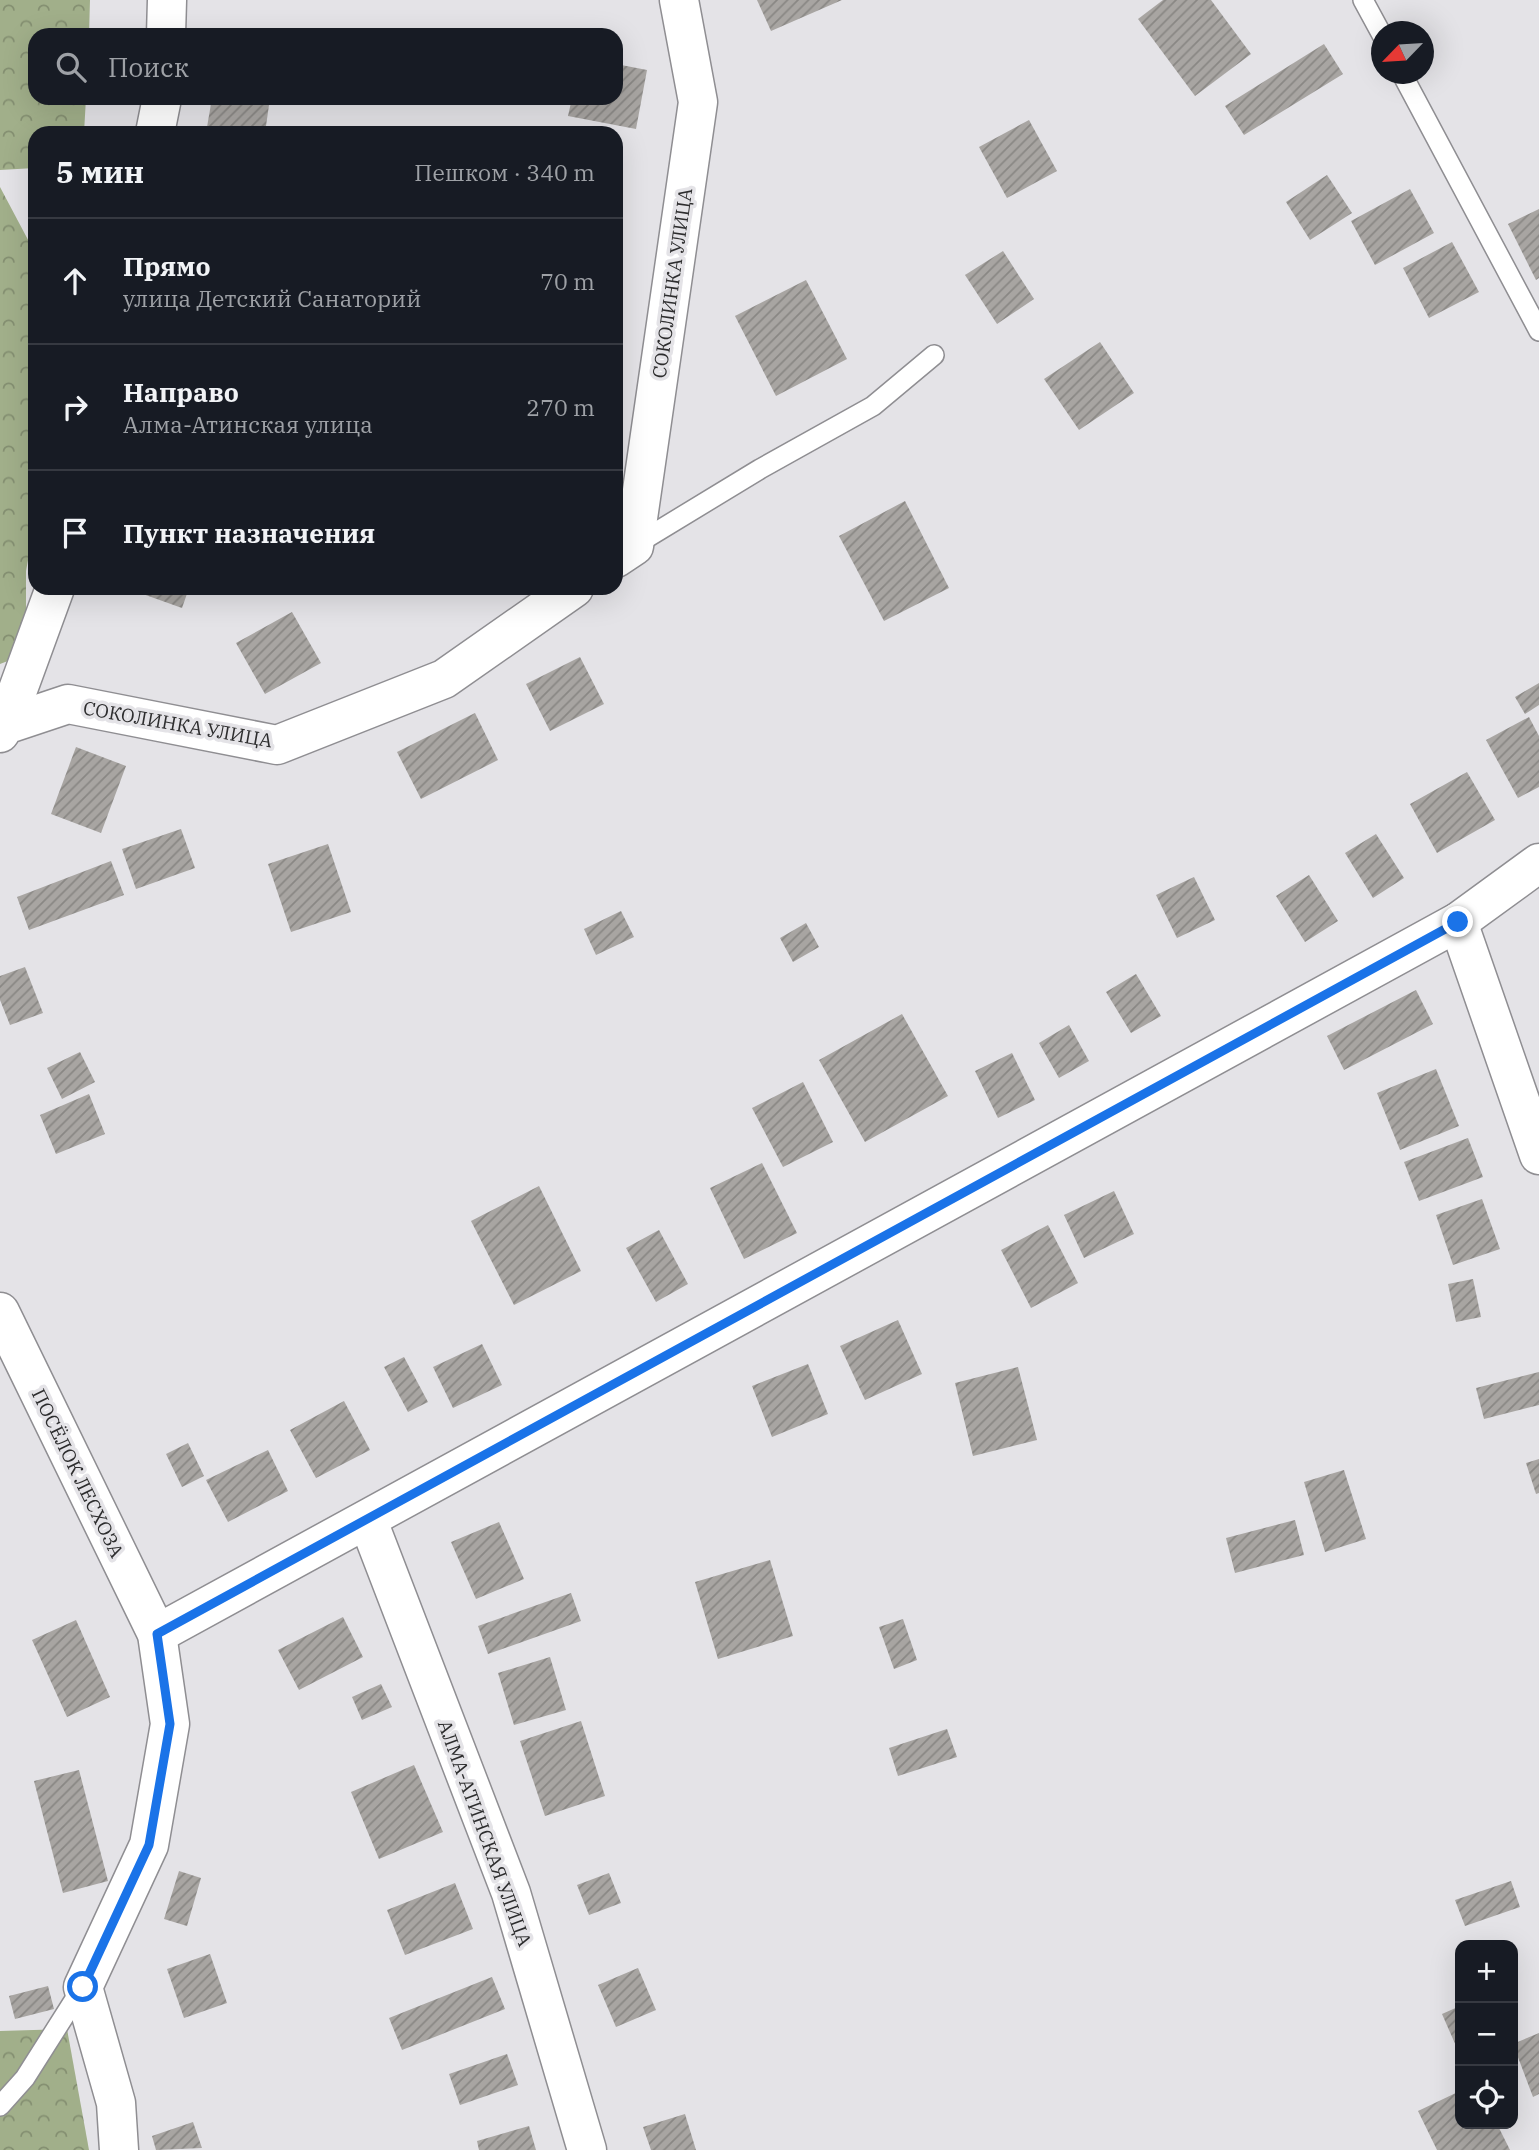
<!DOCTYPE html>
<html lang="ru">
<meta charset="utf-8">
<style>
:root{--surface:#171b24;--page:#242831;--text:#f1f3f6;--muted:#9ea1a6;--line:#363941}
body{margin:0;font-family:"IBM Plex Serif",serif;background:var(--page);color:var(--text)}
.controls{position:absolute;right:21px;bottom:21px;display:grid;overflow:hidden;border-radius:14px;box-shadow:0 7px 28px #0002}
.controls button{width:63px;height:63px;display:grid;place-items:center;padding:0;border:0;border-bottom:2px solid var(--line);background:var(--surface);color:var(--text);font:35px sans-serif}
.compass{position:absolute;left:1371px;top:21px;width:63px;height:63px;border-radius:50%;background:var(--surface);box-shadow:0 7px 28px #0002;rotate:245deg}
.stop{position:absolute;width:21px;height:21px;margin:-16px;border:5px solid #1a73e8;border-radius:50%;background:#fff}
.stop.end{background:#1a73e8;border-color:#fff;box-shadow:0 2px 7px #0008}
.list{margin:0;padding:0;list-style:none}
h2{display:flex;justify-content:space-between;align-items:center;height:91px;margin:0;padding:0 28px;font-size:30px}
h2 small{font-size:23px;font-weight:400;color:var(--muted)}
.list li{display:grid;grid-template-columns:46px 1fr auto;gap:21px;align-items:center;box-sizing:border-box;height:126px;padding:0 28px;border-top:2px solid var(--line)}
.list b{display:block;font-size:26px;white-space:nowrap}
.list p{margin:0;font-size:23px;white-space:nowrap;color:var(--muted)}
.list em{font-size:23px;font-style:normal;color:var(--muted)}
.icon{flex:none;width:38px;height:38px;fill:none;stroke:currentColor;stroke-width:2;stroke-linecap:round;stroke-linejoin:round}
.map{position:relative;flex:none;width:1539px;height:2150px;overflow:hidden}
.search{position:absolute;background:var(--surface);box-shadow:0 7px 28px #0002;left:28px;top:28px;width:595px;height:77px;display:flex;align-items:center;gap:18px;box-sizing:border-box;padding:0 24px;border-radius:21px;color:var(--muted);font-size:26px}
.panel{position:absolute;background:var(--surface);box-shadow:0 7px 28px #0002;left:28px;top:126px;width:595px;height:469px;border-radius:21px}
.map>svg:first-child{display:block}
.forest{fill:url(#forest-crowns)}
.building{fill:url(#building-hatch)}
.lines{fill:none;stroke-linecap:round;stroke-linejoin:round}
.lane-casing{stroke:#8f8e92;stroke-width:22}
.street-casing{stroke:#8f8e92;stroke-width:41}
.lane{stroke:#fff;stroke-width:19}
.street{stroke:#fff;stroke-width:38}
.route{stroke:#1a73e8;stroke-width:9}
.labels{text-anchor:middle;stroke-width:7;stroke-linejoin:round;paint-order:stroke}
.street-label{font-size:19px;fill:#2d2d2e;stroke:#e4e3e7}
</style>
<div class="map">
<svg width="1539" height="2150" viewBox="0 0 1539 2150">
<defs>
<pattern id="forest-crowns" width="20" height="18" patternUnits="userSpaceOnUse" patternTransform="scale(1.75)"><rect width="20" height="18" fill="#a1af8a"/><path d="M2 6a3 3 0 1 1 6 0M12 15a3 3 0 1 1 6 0" fill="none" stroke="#848f71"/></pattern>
<pattern id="building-hatch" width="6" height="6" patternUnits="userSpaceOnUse" patternTransform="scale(1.75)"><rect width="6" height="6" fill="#a8a5a2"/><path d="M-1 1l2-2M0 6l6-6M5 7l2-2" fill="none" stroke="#898784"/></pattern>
</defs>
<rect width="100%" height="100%" fill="#e4e3e7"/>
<!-- forest -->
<g class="forest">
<polygon points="0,0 90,0 89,35 35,35 35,98 86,98 84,133 35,133 35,168 0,170"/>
<polygon points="0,187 35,253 35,522 26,571 26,654 0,664"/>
<polygon points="67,2029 89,2150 0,2150 0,2031"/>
</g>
<!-- building -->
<g class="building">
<polygon points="757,0 842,0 771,31"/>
<polygon points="1163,0 1211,0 1251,54 1195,96 1138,19"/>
<polygon points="340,29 380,33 380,35 339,35"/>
<polygon points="1324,44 1343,74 1244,135 1225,106"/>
<polygon points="616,64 647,70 636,129 568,116 572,98 616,98"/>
<polygon points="212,98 270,98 265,133 206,133"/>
<polygon points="1029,120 1057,171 1007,198 979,147"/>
<polygon points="1327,175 1352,213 1310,240 1286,202"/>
<polygon points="1410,189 1434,233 1375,265 1351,221"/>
<polygon points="1539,209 1539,278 1536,280 1508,224"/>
<polygon points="1452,242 1479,292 1429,318 1403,268"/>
<polygon points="1003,251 1034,299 997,324 965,275"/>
<polygon points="806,280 847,359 776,396 735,316"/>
<polygon points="1100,342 1134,393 1079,430 1044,379"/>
<polygon points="905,501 949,588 884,621 839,536"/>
<polygon points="126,588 189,588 182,608"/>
<polygon points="292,612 321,663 265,694 236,643"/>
<polygon points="580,657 604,704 550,731 526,684"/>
<polygon points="1539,683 1539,705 1525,714 1515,697"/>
<polygon points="475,713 498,760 421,799 397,752"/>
<polygon points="1529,717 1539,736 1539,787 1518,798 1486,740"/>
<polygon points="76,747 126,766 101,833 51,814"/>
<polygon points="1467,772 1495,820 1437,853 1410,804"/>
<polygon points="181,829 195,868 136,889 122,849"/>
<polygon points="1376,834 1404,878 1373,898 1345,853"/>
<polygon points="328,844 351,912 291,932 268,864"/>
<polygon points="111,861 124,895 29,930 17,897"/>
<polygon points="1309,875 1338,921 1305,942 1276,896"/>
<polygon points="1194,877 1215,920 1177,938 1156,895"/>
<polygon points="621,911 634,937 596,955 584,929"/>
<polygon points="806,923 819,947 793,962 780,938"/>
<polygon points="25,967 43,1013 10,1025 0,1000 0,976"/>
<polygon points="1136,974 1161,1016 1131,1033 1106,992"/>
<polygon points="1416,990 1433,1024 1344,1070 1327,1036"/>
<polygon points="902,1014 948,1096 865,1142 819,1060"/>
<polygon points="1069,1025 1089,1061 1059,1078 1039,1043"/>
<polygon points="80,1052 95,1082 62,1099 47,1068"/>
<polygon points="1012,1053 1035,1100 998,1118 975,1071"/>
<polygon points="1436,1069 1459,1126 1400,1150 1377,1093"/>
<polygon points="803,1082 833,1142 783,1167 752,1108"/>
<polygon points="89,1094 105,1134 56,1154 40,1115"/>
<polygon points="1468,1138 1483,1177 1419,1201 1404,1162"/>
<polygon points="762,1163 797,1233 744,1259 710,1188"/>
<polygon points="539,1186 581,1271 514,1305 471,1221"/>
<polygon points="1114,1191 1134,1234 1084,1258 1064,1215"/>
<polygon points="1482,1199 1500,1249 1453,1265 1436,1215"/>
<polygon points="1048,1225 1078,1283 1031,1308 1001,1250"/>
<polygon points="659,1230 688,1284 656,1302 626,1248"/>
<polygon points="1473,1279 1481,1317 1456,1322 1448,1284"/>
<polygon points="898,1320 922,1374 865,1400 840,1346"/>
<polygon points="482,1344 502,1385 453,1408 433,1367"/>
<polygon points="404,1357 428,1402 408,1412 384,1367"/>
<polygon points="808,1364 828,1414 772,1437 752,1386"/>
<polygon points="1018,1367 1037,1440 973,1456 955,1383"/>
<polygon points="1539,1372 1539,1405 1484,1419 1476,1388"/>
<polygon points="344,1401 370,1450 316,1478 290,1430"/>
<polygon points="188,1443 204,1476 182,1487 166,1454"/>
<polygon points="268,1450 288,1491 228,1522 206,1480"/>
<polygon points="1539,1459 1539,1493 1536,1494 1526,1463"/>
<polygon points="1344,1470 1366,1539 1325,1552 1304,1482"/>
<polygon points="1295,1520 1304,1555 1235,1573 1226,1538"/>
<polygon points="499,1522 524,1579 476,1599 451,1542"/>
<polygon points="770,1560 793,1636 718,1659 695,1582"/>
<polygon points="571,1593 581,1621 488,1654 478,1626"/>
<polygon points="343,1617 363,1657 299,1690 278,1650"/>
<polygon points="903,1619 917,1660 894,1669 879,1627"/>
<polygon points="76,1620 110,1697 67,1717 32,1640"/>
<polygon points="550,1657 566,1710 514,1725 498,1673"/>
<polygon points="381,1684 392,1707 362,1720 352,1697"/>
<polygon points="581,1721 605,1796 545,1816 520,1741"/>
<polygon points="947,1729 957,1757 898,1776 889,1748"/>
<polygon points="414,1765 443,1832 379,1859 351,1792"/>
<polygon points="79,1770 108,1881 63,1893 34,1781"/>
<polygon points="179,1871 201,1878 187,1926 164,1919"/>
<polygon points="609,1873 621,1903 589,1915 577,1885"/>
<polygon points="1511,1881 1520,1907 1465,1926 1455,1900"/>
<polygon points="455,1883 473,1929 405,1955 387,1910"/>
<polygon points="210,1954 227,2003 184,2018 167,1969"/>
<polygon points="638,1968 656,2010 616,2027 598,1985"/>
<polygon points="492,1977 505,2009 402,2050 389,2018"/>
<polygon points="48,1986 54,2009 15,2019 9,1996"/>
<polygon points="1460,2006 1460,2055 1442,2014"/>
<polygon points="1539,2033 1539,2094 1533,2097 1513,2044"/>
<polygon points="507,2054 518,2085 460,2105 449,2074"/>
<polygon points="1460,2091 1460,2124 1497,2124 1510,2150 1437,2150 1418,2111"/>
<polygon points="685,2114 696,2150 651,2150 643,2127"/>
<polygon points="193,2122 202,2148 156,2150 152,2136"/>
<polygon points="529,2126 536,2150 479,2150 477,2141"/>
</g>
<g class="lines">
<!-- lane casing -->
<g class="lane-casing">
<g id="lane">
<polyline points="1363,0 1382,35"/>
<polyline points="1402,74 1539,331"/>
<polyline points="635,545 760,469 873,406 934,355"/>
<polyline points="0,2106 25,2078 82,1988"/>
</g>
</g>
<!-- street casing -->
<g class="street-casing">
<g id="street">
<polyline points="166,35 167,0"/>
<polyline points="155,133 162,98"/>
<polyline points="616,558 634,546 698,102 679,0"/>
<polyline points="5,725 55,588"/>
<polyline points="0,733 5,725 68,704 277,745 444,679 574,588"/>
<polyline points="1458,922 1539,1155"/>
<polyline points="0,1312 157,1634 170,1724 149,1845 83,1987 116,2103 119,2150"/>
<polyline points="368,1521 511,1893 587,2150"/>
<polyline points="157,1634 1458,922 1539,863"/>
</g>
</g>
<!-- lane -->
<use href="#lane" class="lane"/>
<!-- street -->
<use href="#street" class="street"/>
</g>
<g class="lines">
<!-- route -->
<polyline class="route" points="83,1987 149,1845 170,1724 157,1634 1458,922"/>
</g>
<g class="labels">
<!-- street labels -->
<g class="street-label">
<text transform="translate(672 283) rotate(-82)" y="7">СОКОЛИНКА УЛИЦА</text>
<text transform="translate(178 724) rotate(10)" y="7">СОКОЛИНКА УЛИЦА</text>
<text transform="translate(78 1473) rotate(64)" y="7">ПОСЁЛОК ЛЕСХОЗА</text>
<text transform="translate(485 1833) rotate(70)" y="7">АЛМА-АТИНСКАЯ УЛИЦА</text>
</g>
</g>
</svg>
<div class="controls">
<button>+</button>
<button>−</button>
<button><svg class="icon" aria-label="locate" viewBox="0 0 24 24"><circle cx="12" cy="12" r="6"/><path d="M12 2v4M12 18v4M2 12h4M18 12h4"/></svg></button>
</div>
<svg class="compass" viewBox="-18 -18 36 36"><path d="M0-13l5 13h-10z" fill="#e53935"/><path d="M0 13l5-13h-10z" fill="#9ea1a6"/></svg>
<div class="stop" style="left:83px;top:1987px"></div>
<div class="stop end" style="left:1458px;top:922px"></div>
<div class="search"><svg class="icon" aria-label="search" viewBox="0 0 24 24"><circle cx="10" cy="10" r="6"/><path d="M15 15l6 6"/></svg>Поиск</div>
<section class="panel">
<h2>5 мин<small>Пешком · 340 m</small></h2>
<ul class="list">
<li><svg class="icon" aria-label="ahead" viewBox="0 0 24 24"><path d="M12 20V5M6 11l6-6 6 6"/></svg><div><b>Прямо</b><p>улица Детский Санаторий</p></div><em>70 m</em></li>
<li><svg class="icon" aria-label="right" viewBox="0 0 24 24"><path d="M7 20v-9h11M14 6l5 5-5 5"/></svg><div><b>Направо</b><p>Алма-Атинская улица</p></div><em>270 m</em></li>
<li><svg class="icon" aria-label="arrive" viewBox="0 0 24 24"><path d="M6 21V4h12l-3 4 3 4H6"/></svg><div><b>Пункт назначения</b></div></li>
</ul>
</section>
</div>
